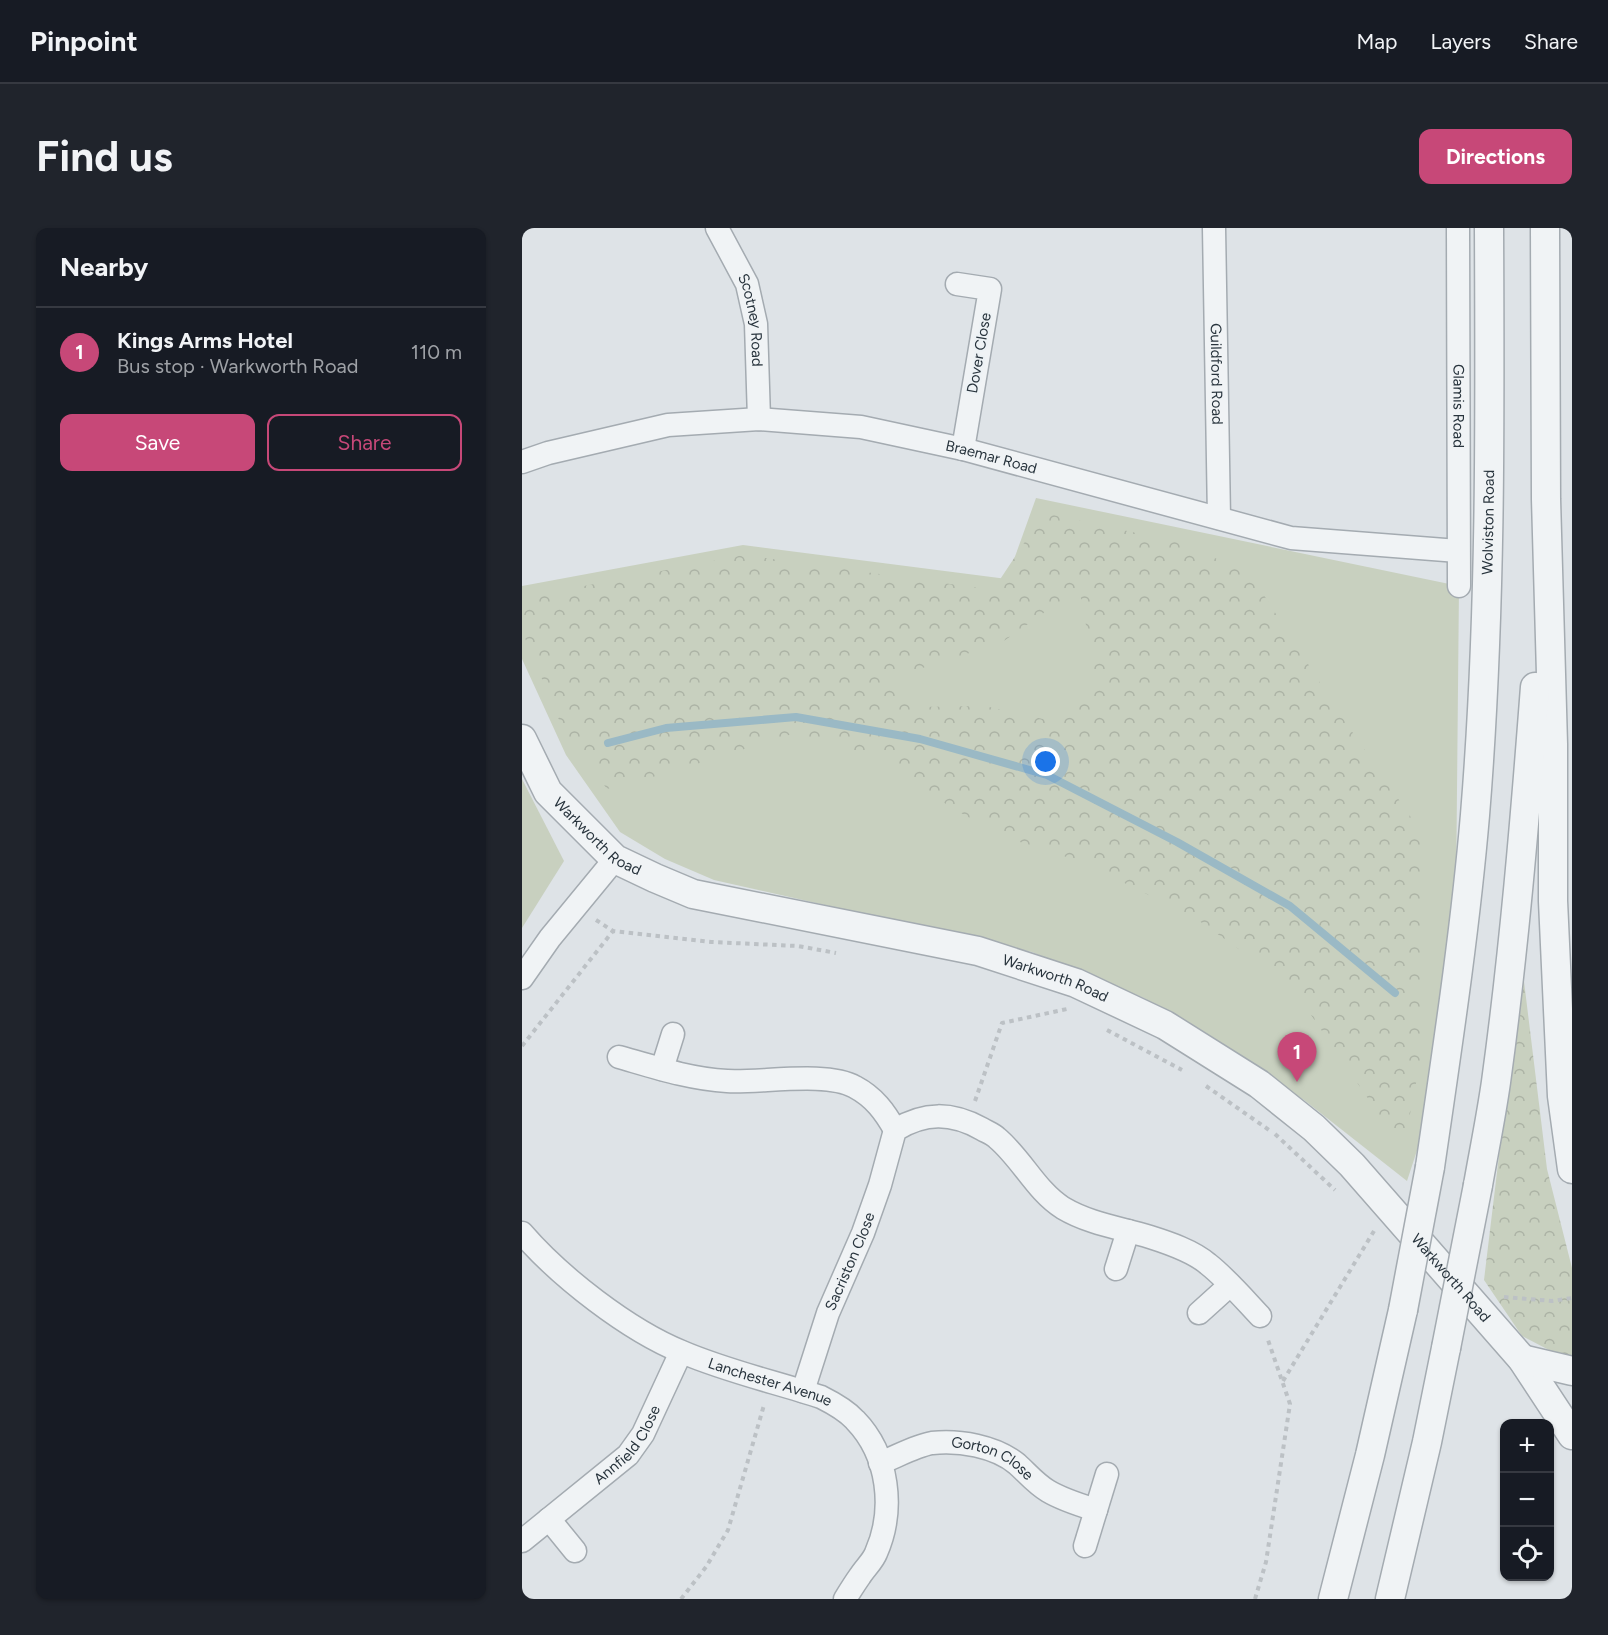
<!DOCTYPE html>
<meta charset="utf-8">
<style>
:root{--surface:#171b24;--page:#20242c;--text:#f1f3f6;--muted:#9ea1a6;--line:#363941;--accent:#c74878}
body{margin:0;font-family:Figtree,sans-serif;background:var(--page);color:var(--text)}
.controls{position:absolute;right:18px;bottom:18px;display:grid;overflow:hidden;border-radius:12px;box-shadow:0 2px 4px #0004}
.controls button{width:54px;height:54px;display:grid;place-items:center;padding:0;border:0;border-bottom:2px solid var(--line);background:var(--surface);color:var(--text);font:30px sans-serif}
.you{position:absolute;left:524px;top:534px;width:21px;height:21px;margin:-15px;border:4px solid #fff;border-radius:50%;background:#1a73e8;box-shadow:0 0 0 9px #1a73e833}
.badge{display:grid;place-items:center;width:39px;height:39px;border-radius:50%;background:var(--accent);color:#fff;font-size:20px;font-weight:700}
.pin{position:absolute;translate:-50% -50px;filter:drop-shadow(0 2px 3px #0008)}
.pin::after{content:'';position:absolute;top:32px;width:21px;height:18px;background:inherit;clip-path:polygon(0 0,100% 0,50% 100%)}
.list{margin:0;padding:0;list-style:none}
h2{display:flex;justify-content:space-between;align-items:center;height:78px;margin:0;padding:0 24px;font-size:26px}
h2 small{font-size:20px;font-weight:400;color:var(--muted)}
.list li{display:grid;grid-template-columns:39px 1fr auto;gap:18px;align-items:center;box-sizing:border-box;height:90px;padding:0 24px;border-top:2px solid var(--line)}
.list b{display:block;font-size:22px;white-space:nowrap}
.list p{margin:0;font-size:20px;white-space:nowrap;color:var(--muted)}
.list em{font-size:20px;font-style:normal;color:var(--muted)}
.actions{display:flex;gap:12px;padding:18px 24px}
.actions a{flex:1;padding:14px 0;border:2px solid var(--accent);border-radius:12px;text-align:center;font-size:21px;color:var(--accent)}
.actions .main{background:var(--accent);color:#fff}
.icon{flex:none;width:33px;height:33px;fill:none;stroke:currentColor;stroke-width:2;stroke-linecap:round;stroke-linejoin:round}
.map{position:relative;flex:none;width:1050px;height:1371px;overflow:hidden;border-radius:12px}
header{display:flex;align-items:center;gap:36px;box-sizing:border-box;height:84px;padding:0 30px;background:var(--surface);border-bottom:2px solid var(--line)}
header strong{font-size:28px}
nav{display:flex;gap:33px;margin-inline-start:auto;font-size:21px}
.intro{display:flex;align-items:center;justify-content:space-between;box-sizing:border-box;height:144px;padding:0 36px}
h1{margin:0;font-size:42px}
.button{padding:15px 27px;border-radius:12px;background:var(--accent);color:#fff;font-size:21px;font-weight:700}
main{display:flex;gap:36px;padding:0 36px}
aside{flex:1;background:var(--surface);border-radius:12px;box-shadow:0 2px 4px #0004}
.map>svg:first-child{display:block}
.green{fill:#c8d0bf}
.forest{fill:url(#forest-crowns);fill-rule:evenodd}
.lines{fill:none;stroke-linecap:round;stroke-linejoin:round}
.stream{stroke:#9ab9c5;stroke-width:8}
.minor-casing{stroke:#a4abb1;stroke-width:25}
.tertiary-casing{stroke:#a4abb1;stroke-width:31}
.path{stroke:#bcc1c5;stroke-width:4;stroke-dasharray:4.5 4.5;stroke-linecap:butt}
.minor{stroke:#f0f3f5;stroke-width:22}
.tertiary{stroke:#f0f3f5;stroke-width:28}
.tertiary-bridge-casing{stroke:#a4abb1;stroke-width:31;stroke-linecap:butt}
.tertiary-bridge{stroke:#f0f3f5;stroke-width:28}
.labels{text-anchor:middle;stroke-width:4.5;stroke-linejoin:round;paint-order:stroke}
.street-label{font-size:15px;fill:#28343d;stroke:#edf2f5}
</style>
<header>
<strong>Pinpoint</strong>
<nav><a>Map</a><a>Layers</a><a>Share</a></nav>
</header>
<div class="intro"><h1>Find us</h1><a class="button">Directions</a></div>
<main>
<aside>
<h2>Nearby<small></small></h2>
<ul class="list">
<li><span class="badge">1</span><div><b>Kings Arms Hotel</b><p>Bus stop · Warkworth Road</p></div><em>110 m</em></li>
</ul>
<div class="actions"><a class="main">Save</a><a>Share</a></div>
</aside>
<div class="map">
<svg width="1050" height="1371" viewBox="0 0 1050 1371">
<defs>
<pattern id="forest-crowns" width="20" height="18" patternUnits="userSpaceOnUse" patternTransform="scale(1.5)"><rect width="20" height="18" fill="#c8d0bf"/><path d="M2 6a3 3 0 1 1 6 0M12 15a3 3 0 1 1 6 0" fill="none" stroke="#acb3a5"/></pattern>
</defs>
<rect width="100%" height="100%" fill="#dee3e7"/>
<!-- green -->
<g class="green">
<polygon points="514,270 937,358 934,664 905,892 885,953 782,872 622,770 510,724 192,652 143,631 98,604 44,527 0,431 0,358 221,317 485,351"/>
<polygon points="0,551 42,633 0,700"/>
</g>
<!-- forest -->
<g class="forest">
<path d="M522,285L661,315L729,347L820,489L899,604L901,819L881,922L770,759L673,690L560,634L476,607L414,570L360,530L273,505L153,543L85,561L40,499L0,403V370L222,327L471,362ZM557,360L575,456L547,490L521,491L463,478L389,479L372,449L479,415Z"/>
<polygon points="1000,737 1025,941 1050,1040 1050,1134 1000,1108 962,1052"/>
</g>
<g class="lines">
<!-- stream -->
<polyline class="stream" points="86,515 144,500 274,489 398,511 525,547 655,614 768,678 873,765"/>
<!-- minor casing -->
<g class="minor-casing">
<g id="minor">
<path id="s1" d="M195,0L225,56L234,96L237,191"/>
<path id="s2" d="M692,0L697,290"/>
<path id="s3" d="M936,0L937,358"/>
<polyline points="435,56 468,61 441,221"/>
<path id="s4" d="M0,234L26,225L146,197L237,191L339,199L441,221L769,310L936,323"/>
<polyline points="0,750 28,710 93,631"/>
<path d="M97,829C132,839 168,851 205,853C239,855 305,843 333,859C352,869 363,884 373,902"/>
<polyline points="140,841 151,806"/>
<path id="s5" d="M0,1005C38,1049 106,1102 160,1124C204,1143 253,1154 299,1169C311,1175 324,1182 333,1192C367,1227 373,1282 354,1325C351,1333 343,1340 338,1348C333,1355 328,1363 323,1371"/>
<polyline points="594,1041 606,1003"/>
<polyline points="677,1085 708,1057"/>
<path id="s6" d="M281,1163L306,1085L341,1005L358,957L373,902C403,884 429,884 460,901C465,904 471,906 475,910C500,931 514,963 541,980C568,996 599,1000 628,1009C647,1015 671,1023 686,1036C705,1051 721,1070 738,1088"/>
<path id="s7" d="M358,1235C374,1229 393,1218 410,1215C437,1212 473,1218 495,1236C505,1245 514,1256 526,1263C541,1272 558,1277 574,1282"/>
<polyline points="27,1291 53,1323"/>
<path id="s8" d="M0,1313L106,1227L121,1206L159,1124"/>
<polyline points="563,1318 585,1246"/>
</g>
</g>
<!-- tertiary casing -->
<g class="tertiary-casing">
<g id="tertiary">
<polyline points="1023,0 1024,271 1031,516 1031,673 1040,868 1050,941"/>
<path id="s9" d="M0,511L26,564L93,631L133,650L171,666L456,723L554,755L643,797L737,856L792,900L830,937L1000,1131L1050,1207"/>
<path id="s10" d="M908,939C925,822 943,704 953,587C969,392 968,195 967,0"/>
<path d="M956,957C962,923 969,889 974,854C992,723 1003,591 1013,459"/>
<polyline points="1000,1131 1050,1143"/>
<polyline points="811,1371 848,1227 881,1082"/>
<polyline points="868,1371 905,1214 924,1120"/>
</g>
</g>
<!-- path -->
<g class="path">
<polyline points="74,692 91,703 189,714 276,718 314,725"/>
<polyline points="585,802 660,842"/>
<polyline points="0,818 91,703"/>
<polyline points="684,858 747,902"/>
<polyline points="453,873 480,795 545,781"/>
<polyline points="753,906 813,962"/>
<polyline points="982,1069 1030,1073 1050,1070"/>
<polyline points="761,1153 852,1003"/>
<polyline points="159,1371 184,1339 206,1302 242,1177"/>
<polyline points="733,1371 744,1334 768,1176 745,1109"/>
</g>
<!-- minor -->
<use href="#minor" class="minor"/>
<!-- tertiary -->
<use href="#tertiary" class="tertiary"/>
<!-- tertiary-bridge casing -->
<g class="tertiary-bridge-casing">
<g id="tertiary-bridge">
<polyline points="881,1082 908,939"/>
<polyline points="924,1120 956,957"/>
</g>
</g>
<!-- tertiary-bridge -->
<use href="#tertiary-bridge" class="tertiary-bridge"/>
</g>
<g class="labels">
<!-- street labels -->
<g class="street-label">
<text dy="5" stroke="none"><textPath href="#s1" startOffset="100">Scotney Road</textPath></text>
<text transform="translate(457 125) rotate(-80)" y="5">Dover Close</text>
<text dy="5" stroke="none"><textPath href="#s2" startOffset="146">Guildford Road</textPath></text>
<text dy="5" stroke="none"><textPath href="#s3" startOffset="178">Glamis Road</textPath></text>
<text dy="5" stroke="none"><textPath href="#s4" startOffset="478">Braemar Road</textPath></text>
<text dy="5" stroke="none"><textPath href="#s10" startOffset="648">Wolviston Road</textPath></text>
<text dy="5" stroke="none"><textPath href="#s9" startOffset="126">Warkworth Road</textPath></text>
<text dy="5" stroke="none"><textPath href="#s9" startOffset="612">Warkworth Road</textPath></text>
<text dy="5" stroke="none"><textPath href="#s6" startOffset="138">Sacriston Close</textPath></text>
<text dy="5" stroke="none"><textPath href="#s9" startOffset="1116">Warkworth Road</textPath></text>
<text dy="5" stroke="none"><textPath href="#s5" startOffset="294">Lanchester Avenue</textPath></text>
<text dy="5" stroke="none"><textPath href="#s8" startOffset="144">Annfield Close</textPath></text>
<text dy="5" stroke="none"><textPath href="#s7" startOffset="120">Gorton Close</textPath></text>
</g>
</g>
</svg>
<div class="controls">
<button>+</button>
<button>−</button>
<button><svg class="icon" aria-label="locate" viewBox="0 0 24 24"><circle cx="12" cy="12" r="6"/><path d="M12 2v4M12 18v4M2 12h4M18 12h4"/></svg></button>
</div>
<div class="you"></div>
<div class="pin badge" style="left:775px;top:854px">1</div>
</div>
</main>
